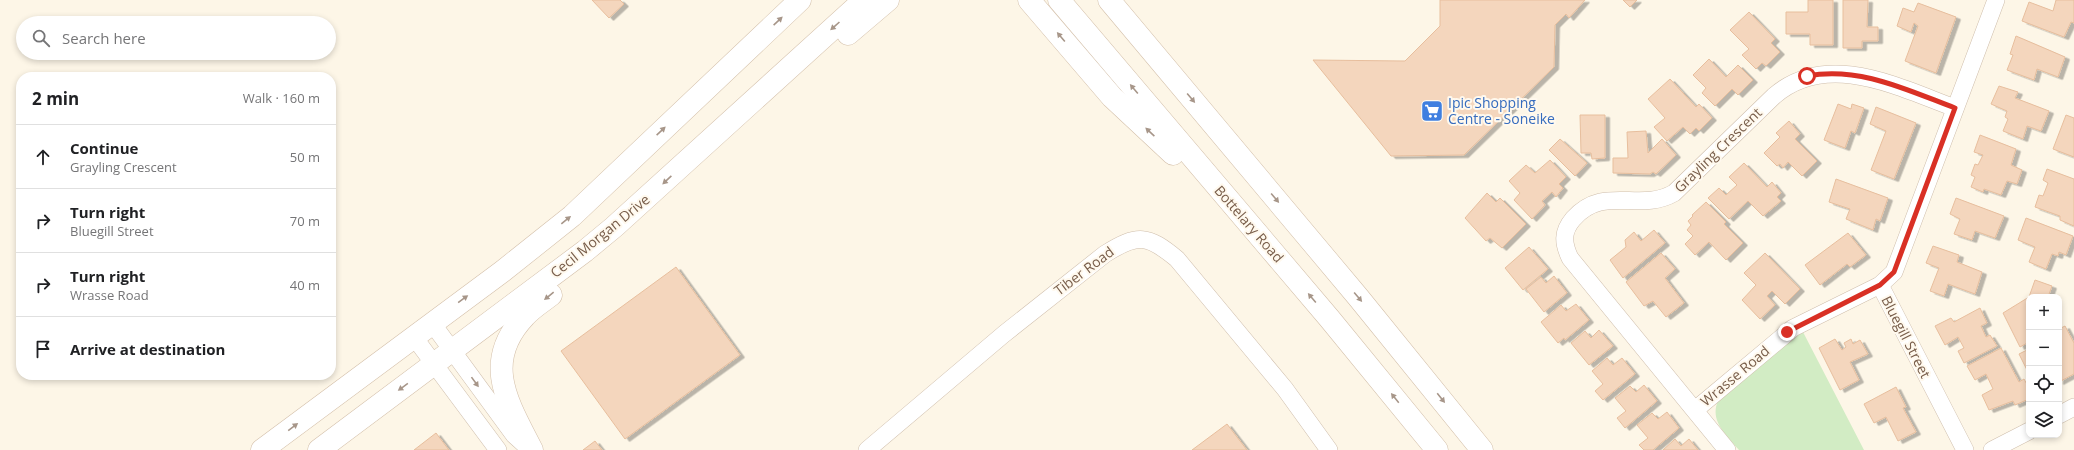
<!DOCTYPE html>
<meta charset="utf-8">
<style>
:root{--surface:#fff;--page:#f2f2f2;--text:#202124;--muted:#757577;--line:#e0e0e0}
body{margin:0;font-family:"Open Sans",sans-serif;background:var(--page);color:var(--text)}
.controls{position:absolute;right:12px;bottom:12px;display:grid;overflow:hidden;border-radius:8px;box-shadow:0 2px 6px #0003}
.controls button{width:36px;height:36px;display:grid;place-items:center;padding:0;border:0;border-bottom:1px solid var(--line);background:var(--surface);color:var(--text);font:20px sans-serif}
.stop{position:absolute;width:12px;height:12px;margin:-9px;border:3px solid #d93025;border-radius:50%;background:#fff}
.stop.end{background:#d93025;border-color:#fff;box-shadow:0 1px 4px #0008}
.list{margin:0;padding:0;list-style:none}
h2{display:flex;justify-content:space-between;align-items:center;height:52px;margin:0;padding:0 16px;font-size:17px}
h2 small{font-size:13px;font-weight:400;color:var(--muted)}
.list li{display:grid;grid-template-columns:26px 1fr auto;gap:12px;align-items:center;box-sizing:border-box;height:64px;padding:0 16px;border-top:1px solid var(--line)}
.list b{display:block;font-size:15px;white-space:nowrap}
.list p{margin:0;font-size:13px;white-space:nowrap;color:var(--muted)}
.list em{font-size:13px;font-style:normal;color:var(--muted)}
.icon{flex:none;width:22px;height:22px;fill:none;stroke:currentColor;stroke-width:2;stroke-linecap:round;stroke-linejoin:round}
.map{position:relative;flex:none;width:2074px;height:450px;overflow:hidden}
.search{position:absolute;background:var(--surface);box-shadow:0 2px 6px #0003;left:16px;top:16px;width:320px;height:44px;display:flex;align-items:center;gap:10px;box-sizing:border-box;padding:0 14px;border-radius:22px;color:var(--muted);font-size:15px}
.panel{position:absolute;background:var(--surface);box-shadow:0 2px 6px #0003;left:16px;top:72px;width:320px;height:308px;border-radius:16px}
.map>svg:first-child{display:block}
.green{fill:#d2ecc4}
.building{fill:#f4d6bd;stroke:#e7be9d;filter:url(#shadow)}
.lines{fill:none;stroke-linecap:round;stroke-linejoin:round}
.street-casing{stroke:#cfbeac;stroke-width:18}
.secondary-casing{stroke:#d3bfa9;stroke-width:23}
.street{stroke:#fff;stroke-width:17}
.secondary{stroke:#fff;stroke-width:22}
.oneway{fill:#a79689}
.route{stroke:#d93025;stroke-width:5}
.labels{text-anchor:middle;stroke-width:4;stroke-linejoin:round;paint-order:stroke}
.shop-label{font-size:14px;fill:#366cbe;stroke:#fff9ee;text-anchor:start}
.street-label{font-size:14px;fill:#785d4a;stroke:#fff9ee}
</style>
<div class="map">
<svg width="2074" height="450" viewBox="0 0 2074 450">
<defs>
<filter id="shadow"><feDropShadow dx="4.5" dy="2.5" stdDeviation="0" flood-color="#0004"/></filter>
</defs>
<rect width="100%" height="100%" fill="#fdf6e7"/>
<!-- green -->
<path class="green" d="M1803,332L1864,450H1739C1727,436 1709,421 1718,401L1795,336Z"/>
<!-- building -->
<g class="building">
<polygon points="592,0 620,0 624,4 609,18"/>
<polygon points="1440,0 1585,0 1569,18 1566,14 1555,25 1554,67 1464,155 1391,156 1313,60 1405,61 1440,26"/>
<polygon points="1623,0 1637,0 1630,7"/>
<polygon points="1808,0 1833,0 1833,45 1810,45 1810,34 1786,34 1786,12 1808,12"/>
<polygon points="1843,0 1868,0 1867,27 1878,27 1878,41 1862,41 1862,48 1843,48"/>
<polygon points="2056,0 2074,0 2074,23 2071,22 2064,37 2022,21 2029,2 2053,11"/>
<polygon points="1918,3 1956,17 1936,73 1905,61 1918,26 1914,23 1911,32 1897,26 1903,8 1914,12"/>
<polygon points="1749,12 1775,39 1771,43 1780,52 1766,66 1762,63 1756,69 1742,55 1749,49 1730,30"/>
<polygon points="2016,36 2065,57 2058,77 2037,69 2034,80 2007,70 2013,55 2010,54"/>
<polygon points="1709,59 1726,77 1738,65 1753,80 1738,95 1732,89 1715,106 1702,93 1706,88 1693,75"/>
<polygon points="1670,79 1696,107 1699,104 1712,118 1699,131 1696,128 1690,134 1683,127 1667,141 1654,127 1665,118 1648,99"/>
<polygon points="1999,86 2018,92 2015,98 2049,111 2041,131 2027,126 2023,139 2003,131 2008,119 2005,117 2007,111 1991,104"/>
<polygon points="1838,104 1851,109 1852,104 1864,108 1855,133 1851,131 1845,148 1824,140"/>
<polygon points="1876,107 1916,123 1894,179 1871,170 1886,131 1870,124"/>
<polygon points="1580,115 1605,115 1605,158 1592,159 1591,153 1581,153"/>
<polygon points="2066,115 2074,118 2074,157 2053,149"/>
<polygon points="1789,121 1800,134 1795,139 1817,161 1802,176 1788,162 1783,168 1780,164 1777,166 1764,153 1780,137 1776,133"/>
<polygon points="1646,131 1648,153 1662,139 1676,155 1656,174 1653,172 1650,174 1613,173 1613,158 1628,158 1627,132"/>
<polygon points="1980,135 2016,149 2011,165 2022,170 2017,184 2007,181 2001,195 1984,189 1983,192 1971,187 1975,177 1971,175 1975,164 1978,165 1983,155 1974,152"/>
<polygon points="1560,139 1587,163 1575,176 1549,150"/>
<polygon points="1550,160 1566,177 1559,184 1563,188 1556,197 1552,192 1542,201 1545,205 1532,219 1514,200 1520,193 1509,181 1526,165 1535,173"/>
<polygon points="1744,163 1767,187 1772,182 1781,193 1777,197 1781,201 1763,216 1748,201 1729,219 1708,198 1719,188 1726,195 1737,185 1729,177"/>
<polygon points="2047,169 2074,179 2074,226 2060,220 2060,216 2035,207 2039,195 2043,196 2048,183 2043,180"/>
<polygon points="1836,179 1888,198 1880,221 1876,219 1873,230 1846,219 1850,209 1829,202"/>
<polygon points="1487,193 1496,202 1500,198 1526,224 1502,248 1490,238 1486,241 1465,218"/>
<polygon points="1956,198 2004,216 1995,238 1975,231 1972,240 1954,234 1960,219 1950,214"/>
<polygon points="1706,202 1726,222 1724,224 1743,243 1726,260 1709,242 1695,255 1685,244 1693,236 1687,230 1691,225 1688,221 1693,216 1692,215"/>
<polygon points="2026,218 2073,236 2066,255 2059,252 2058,256 2052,254 2046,269 2029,262 2035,247 2018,240"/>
<polygon points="1654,230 1665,243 1623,278 1610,260 1626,247 1625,240 1634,232 1641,241"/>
<polygon points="1848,233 1866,255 1850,267 1847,264 1820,285 1805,265"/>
<polygon points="1933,246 1959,255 1957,262 1982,272 1975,294 1948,284 1944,296 1930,291 1939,268 1926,263"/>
<polygon points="1529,247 1548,269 1523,290 1505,268"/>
<polygon points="1661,253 1675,269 1665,278 1684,303 1666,317 1653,301 1644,306 1626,282"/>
<polygon points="1765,253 1800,289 1785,304 1772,291 1767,296 1775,305 1760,319 1742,300 1756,285 1744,273"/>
<polygon points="676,267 740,355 625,439 561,351"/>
<polygon points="1554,276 1567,293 1544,312 1526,289 1541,277 1546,283"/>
<polygon points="2035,280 2052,286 2048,297 2029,297"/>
<polygon points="2029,297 2029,342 2020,347 2003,313"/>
<polygon points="1576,304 1589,320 1565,340 1564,338 1558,343 1541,322 1561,305 1566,311"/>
<polygon points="1980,308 1987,323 1981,326 1986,337 1990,335 1997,346 1964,363 1958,351 1964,348 1958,337 1945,345 1935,326 1951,318 1954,322"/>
<polygon points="2065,326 2074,343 2074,374 2059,382 2059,329"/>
<polygon points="1599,330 1613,346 1589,365 1571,343 1585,331 1591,338"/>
<polygon points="1835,339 1842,350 1846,347 1844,343 1851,339 1853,344 1860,340 1868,354 1850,362 1859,380 1840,390 1819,348"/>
<polygon points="2001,348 2019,382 2024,379 2029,388 2029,399 2015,405 2013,401 1989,410 1982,395 1993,389 1986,374 1975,380 1967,366"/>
<polygon points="2029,349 2029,374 2019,354"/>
<polygon points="1607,358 1613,365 1622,358 1635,374 1603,400 1595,391 1603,384 1592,371"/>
<polygon points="1644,385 1657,401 1625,428 1617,418 1626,411 1615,398 1630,386 1636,392"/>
<polygon points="1896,387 1906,407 1903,408 1916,432 1898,441 1886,417 1874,423 1864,404"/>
<polygon points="1667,412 1679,428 1653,450 1644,450 1639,445 1648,438 1637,425 1652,413 1658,419"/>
<polygon points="1227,424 1247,450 1192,450"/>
<polygon points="436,433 449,450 414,450"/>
<polygon points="1675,439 1681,446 1689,439 1698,450 1663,450"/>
<polygon points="595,441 602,450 583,450"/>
</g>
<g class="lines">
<!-- street casing -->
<g class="street-casing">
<g id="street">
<polyline points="1880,285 1965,450"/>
<polyline points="432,323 514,435 524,444"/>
<polyline points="414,337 498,450"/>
<polyline points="1695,410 1793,328 1880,285 1894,272 1996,0"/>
<polyline points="2059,415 2074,407"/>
<path d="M867,450L1004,334L1105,254C1138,233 1148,235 1177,259L1285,389L1329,450"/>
<path d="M1727,450L1570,258C1563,243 1562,232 1573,219C1604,184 1639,213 1674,193L1774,96C1827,50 1898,87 1955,108"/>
<polyline points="1992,450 2029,431"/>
</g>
</g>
<!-- secondary casing -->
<g class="secondary-casing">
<g id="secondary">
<polyline points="1029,0 1112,97 1173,154"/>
<polyline points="1059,0 1329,318 1437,450"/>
<polyline points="1109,0 1358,297 1482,450"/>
<polyline points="848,34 888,0"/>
<polyline points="262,450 503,271 572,216 800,0"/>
<polyline points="319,450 585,251 614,227 864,0"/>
<path d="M532,450C508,403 481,362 525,316C532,308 542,302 551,295"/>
</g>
</g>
<!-- street -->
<use href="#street" class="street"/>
<!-- secondary -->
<use href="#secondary" class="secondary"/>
</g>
<!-- one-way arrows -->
<defs><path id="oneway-solid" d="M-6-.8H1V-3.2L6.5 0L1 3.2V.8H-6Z"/></defs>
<g class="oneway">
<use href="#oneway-solid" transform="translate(778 21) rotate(-43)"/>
<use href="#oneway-solid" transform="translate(835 26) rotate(138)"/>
<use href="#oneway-solid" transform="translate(1061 37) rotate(-130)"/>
<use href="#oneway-solid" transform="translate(1134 89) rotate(-130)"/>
<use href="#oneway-solid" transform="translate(1191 98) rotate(50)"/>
<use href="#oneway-solid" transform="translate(661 131) rotate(-43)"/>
<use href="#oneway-solid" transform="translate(1150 132) rotate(-137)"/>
<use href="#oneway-solid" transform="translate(667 180) rotate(137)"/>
<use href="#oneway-solid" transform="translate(1275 198) rotate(50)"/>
<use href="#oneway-solid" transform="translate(566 220) rotate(-39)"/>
<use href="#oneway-solid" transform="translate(549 296) rotate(141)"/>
<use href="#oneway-solid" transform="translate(1358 297) rotate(50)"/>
<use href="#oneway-solid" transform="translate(1312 298) rotate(-130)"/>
<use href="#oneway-solid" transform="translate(463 299) rotate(-36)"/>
<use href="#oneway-solid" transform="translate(475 382) rotate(54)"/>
<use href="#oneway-solid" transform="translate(403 387) rotate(144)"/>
<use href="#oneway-solid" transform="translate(1395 398) rotate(-129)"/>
<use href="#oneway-solid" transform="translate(1441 398) rotate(51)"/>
<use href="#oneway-solid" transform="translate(293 427) rotate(-37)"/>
</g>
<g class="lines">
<!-- route -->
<path class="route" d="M1787,332L1880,285L1894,272L1955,108C1907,90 1859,66 1807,76"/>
</g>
<!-- icons -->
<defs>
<g id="supermarket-square" transform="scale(1.15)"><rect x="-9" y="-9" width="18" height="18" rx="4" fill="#3f7fe0" stroke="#fff9ee"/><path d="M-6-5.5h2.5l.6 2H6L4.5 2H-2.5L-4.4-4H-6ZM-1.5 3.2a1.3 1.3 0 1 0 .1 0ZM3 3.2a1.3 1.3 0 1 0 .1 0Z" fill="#fff"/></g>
</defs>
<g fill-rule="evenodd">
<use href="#supermarket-square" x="1432" y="111"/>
</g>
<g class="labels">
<!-- shop labels -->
<g class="shop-label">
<text x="1448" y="108">Ipic Shopping<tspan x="1448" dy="16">Centre - Soneike</tspan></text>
</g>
<!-- street labels -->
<g class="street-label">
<text transform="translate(1718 150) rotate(-44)" y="5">Grayling Crescent</text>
<text transform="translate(1249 224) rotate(49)" y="5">Bottelary Road</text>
<text transform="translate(600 236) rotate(-39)" y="5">Cecil Morgan Drive</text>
<text transform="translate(1084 271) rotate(-37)" y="5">Tiber Road</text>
<text transform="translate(1906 337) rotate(63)" y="5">Bluegill Street</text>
<text transform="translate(1735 376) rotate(-40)" y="5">Wrasse Road</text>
</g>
</g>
</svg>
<div class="controls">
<button>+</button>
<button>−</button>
<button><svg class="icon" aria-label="locate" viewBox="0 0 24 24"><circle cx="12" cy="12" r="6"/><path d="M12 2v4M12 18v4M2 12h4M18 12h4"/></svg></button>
<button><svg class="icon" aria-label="layers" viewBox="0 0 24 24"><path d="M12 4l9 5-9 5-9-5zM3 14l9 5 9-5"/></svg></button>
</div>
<div class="stop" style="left:1807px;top:76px"></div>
<div class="stop end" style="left:1787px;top:332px"></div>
<div class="search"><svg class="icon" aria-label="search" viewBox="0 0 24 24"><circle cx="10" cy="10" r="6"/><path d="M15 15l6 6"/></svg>Search here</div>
<section class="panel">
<h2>2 min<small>Walk · 160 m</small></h2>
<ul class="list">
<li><svg class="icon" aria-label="ahead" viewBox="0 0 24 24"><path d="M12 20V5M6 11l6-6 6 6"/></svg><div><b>Continue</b><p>Grayling Crescent</p></div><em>50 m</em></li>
<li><svg class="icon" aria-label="right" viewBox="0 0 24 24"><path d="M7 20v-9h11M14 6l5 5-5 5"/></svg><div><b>Turn right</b><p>Bluegill Street</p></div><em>70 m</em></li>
<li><svg class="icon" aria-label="right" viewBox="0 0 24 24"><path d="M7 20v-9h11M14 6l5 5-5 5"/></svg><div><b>Turn right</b><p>Wrasse Road</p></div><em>40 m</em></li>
<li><svg class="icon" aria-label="arrive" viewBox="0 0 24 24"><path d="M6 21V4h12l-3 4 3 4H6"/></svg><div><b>Arrive at destination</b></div></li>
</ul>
</section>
</div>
